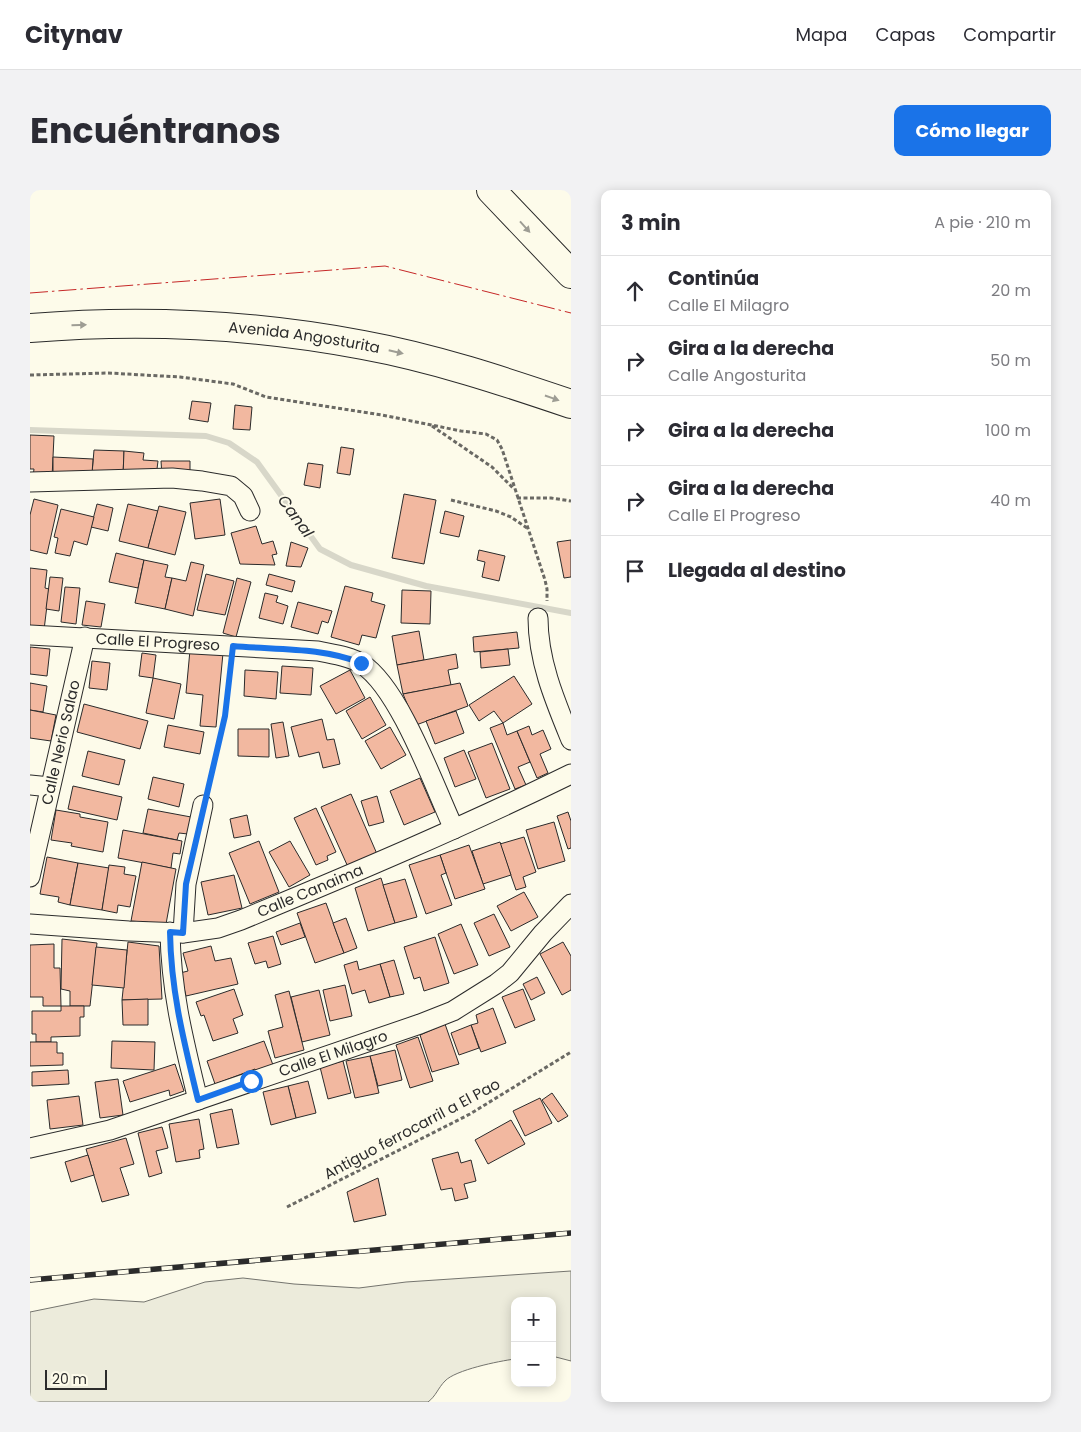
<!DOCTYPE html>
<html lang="es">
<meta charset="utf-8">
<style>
:root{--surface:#fff;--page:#f2f2f3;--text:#2b2b33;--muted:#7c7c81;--line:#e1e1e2;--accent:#1a73e8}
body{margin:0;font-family:Poppins,sans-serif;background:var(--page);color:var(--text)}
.controls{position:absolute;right:15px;bottom:15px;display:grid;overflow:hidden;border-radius:10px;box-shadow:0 2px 12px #0003}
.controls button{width:45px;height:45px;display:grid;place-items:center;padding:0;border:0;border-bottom:1px solid var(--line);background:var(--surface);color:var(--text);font:25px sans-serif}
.scale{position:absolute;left:15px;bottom:12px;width:62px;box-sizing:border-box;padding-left:5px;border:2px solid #2b2b2b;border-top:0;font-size:14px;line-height:18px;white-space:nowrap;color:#2b2b2b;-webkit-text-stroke:4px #fdfbea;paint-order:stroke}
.stop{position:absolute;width:15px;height:15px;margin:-11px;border:4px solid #1a73e8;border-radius:50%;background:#fff}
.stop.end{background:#1a73e8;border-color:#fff;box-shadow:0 1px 5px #0008}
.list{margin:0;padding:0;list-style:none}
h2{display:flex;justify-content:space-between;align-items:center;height:65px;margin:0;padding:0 20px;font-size:21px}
h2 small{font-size:16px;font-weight:400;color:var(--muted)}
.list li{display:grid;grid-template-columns:32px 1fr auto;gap:15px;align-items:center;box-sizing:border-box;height:70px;padding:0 20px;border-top:1px solid var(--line)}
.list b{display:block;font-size:19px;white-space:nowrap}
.list p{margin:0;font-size:16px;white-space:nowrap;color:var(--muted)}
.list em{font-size:16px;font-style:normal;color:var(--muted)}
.icon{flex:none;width:28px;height:28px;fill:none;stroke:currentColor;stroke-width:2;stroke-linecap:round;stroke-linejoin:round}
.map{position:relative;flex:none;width:541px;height:1212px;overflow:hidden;border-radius:10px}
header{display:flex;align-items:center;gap:30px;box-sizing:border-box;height:70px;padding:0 25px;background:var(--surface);border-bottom:1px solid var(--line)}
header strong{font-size:24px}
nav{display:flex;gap:28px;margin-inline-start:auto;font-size:18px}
.intro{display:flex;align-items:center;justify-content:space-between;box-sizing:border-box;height:120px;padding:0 30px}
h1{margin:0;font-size:35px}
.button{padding:12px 22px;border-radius:10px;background:var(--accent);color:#fff;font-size:18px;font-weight:700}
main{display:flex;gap:30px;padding:0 30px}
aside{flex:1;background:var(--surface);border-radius:10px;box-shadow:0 2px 12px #0003}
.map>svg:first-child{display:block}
.green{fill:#ecebdb;stroke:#74746e}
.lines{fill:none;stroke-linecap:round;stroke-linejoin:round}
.stream{stroke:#d8d7c9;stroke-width:6}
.building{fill:#f2b8a0;stroke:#2b2b2b}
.street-casing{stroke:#2b2b2b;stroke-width:21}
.highway-casing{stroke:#2b2b2b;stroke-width:30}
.path{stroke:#6a6964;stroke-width:3;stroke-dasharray:4 2.5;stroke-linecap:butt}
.street{stroke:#fdfbea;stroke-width:19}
.highway{stroke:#fdfbea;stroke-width:28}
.rail-casing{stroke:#2b2b2b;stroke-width:5.5}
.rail{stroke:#fdfbea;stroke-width:4;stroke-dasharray:11;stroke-linecap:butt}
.power{stroke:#c62828;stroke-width:1;stroke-dasharray:18 4 2.5 4;stroke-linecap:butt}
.oneway{fill:#9e9d94}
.route{stroke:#1a73e8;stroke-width:6}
.labels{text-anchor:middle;stroke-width:4;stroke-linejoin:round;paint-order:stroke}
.street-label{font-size:15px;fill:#2b2b2b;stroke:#fdfbea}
.water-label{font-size:16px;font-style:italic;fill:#2b2b2b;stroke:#fdfbea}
</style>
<header>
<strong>Citynav</strong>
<nav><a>Mapa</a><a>Capas</a><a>Compartir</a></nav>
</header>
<div class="intro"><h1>Encuéntranos</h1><a class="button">Cómo llegar</a></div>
<main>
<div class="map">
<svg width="541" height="1212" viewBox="0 0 541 1212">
<rect width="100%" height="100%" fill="#fdfbea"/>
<!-- green -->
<path class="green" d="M541,1081V1171L522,1166V1111H485V1169C469,1171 425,1180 415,1191C408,1198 406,1206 398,1212H0V1122L64,1109L114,1112L175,1092L213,1088L264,1094L329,1098L376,1092Z"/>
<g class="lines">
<!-- stream -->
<polyline class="stream" points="0,240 176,246 199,253 227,272 290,359 321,375 396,396 541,423"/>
</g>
<!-- building -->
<g class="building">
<polygon points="162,211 181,213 178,232 159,229"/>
<polygon points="205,215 222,217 220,240 203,239"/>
<polygon points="0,245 24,246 22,288 3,287 4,279 0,279"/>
<polygon points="311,257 324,259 320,285 307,283"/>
<polygon points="64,260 94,261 93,286 62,284"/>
<polygon points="94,261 114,263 113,270 128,271 127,279 120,279 120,287 93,286"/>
<polygon points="23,267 63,269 62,284 23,282"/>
<polygon points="131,271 160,271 160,286 132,286"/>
<polygon points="278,273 293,275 290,298 274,295"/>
<polygon points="374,304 406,310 394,374 362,368"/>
<polygon points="4,309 28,315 17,364 0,360 0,325"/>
<polygon points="190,309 195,345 165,349 160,313"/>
<polygon points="67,314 83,318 78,341 61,337"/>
<polygon points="98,314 128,321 118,358 89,351"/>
<polygon points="129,316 156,322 145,365 118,358"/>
<polygon points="31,319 64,327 57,355 44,351 40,366 25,363 28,348 24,347"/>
<polygon points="415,321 434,326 429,347 410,343"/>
<polygon points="226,336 232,354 243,351 247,364 242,365 245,375 210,374 201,343"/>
<polygon points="541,350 541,387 534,388 527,352"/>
<polygon points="261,352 278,358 271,377 256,376"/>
<polygon points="449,360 475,366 469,391 452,387 455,372 447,370"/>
<polygon points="86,363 114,370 108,398 79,392"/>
<polygon points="114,370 138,375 135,387 142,388 135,419 105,413"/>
<polygon points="161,372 174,375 163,426 135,419 142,388 156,391"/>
<polygon points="0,378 17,380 15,398 19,399 14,440 0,438"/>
<polygon points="176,384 204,391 195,425 167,420"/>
<polygon points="239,384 265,391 262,402 236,395"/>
<polygon points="20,387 33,388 29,421 16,419"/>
<polygon points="207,388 221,392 206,447 193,443"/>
<polygon points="315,396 343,403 341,411 355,415 346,448 332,445 329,455 301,447"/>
<polygon points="35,397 50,398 46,434 31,432"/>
<polygon points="372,400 401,401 400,434 371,433"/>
<polygon points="235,403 248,406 246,412 258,416 253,434 229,428"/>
<polygon points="56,411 75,414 71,437 52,435"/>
<polygon points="268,412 302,421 298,433 292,431 288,444 261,437"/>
<polygon points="389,441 394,470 367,475 362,446"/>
<polygon points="487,442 489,458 444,462 443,447"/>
<polygon points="0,457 20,459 17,486 0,484"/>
<polygon points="478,459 480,475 451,478 450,462"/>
<polygon points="160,460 193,463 186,537 170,536 173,505 156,503"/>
<polygon points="112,463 126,465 123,488 109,486"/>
<polygon points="426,464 428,478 418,480 421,495 373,504 367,475"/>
<polygon points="62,471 80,473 77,500 59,498"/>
<polygon points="252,476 283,478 281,505 250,503"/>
<polygon points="215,480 248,482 246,509 214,506"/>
<polygon points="320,480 335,508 306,524 290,496"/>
<polygon points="484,486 502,514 473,533 464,521 449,531 439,515"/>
<polygon points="123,488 151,494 144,529 116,523"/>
<polygon points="0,493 17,496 13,522 0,520"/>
<polygon points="430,493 438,516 386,535 373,504"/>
<polygon points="340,507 356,535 332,549 316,521"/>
<polygon points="54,514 118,531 110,559 47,542"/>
<polygon points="0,520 26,525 21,551 0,548"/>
<polygon points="426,521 434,543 405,554 396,531"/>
<polygon points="292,529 297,550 304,549 310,574 293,578 289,562 269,567 261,537"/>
<polygon points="253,532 259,566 246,568 241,534"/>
<polygon points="473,533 477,545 487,541 500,572 488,577 496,595 485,599 460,538"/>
<polygon points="138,535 174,542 170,564 134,557"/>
<polygon points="499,536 502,545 513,540 521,559 510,564 518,583 507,588 487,541"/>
<polygon points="360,537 376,565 351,579 335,551"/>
<polygon points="208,539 239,539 239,567 208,566"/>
<polygon points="462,553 480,599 456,608 438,562"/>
<polygon points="434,560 446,589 425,597 414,568"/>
<polygon points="58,561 95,570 89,595 52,586"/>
<polygon points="123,587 154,594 149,617 118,609"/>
<polygon points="390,588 405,622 374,635 360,601"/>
<polygon points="43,596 92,607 87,630 38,619"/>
<polygon points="321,604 347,664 318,677 291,617"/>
<polygon points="347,606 354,632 339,636 331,611"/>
<polygon points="286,618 306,662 297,666 298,670 286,675 264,628"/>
<polygon points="118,619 161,627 158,644 149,643 147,650 113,643"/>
<polygon points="26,620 50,624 50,627 78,632 73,662 41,656 42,653 21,650"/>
<polygon points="538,622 541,631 541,658 538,659 527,626"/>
<polygon points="217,625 221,645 204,648 200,629"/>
<polygon points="524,632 535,671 508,679 496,640"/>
<polygon points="93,640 152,651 150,664 143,663 141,678 88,668"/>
<polygon points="494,647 506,682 493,687 496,697 486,700 470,654"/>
<polygon points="229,651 249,702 220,714 199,663"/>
<polygon points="260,651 280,685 259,697 239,662"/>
<polygon points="470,652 481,685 453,694 442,661"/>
<polygon points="439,655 455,699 425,709 410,665"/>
<polygon points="410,665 416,683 411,685 422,715 396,724 379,675"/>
<polygon points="17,667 48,673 40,715 28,712 29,707 10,704"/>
<polygon points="112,672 146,679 136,734 101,731"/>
<polygon points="48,673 79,678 72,720 40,715"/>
<polygon points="79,675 95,677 94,684 106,686 100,717 88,715 87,723 72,720"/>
<polygon points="204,685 212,718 178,725 171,692"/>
<polygon points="351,688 365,733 338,741 325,698"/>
<polygon points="375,689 387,727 365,733 353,695"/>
<polygon points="494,702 508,727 481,741 467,716"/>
<polygon points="296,713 314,763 285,773 267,723"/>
<polygon points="464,724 480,757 459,766 444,733"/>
<polygon points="316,728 327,758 314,763 303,733"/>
<polygon points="270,733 275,747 251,755 246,742"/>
<polygon points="431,734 448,775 424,784 408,744"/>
<polygon points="243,746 251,774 238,778 236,771 225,774 218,753"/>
<polygon points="405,747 419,793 394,801 390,787 384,789 374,757"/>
<polygon points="32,749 67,753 60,816 40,816 40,801 31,799"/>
<polygon points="98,752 129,756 132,809 92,810"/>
<polygon points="533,752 541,766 541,800 532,805 510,764"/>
<polygon points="24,754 24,778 30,778 31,816 13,816 13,807 0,807 0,755"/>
<polygon points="181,756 185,771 201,768 208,794 156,806 150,783 158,781 153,763"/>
<polygon points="66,757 97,760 94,798 62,795"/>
<polygon points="364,770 374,804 360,807 350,774"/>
<polygon points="327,771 329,780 350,774 360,807 339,813 335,800 322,804 314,775"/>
<polygon points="507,787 515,803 501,810 493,794"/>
<polygon points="315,795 322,826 300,831 293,800"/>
<polygon points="204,799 213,825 203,829 208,843 183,851 174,825 171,826 166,812"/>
<polygon points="493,799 505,830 485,838 472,807"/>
<polygon points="289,800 300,845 272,852 261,807"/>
<polygon points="259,801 274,860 245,868 238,841 253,837 245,805"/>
<polygon points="118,809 118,835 93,835 92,810"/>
<polygon points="31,816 54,816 54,827 50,827 50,846 21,847 21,852 6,852 6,844 2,844 2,821 31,821"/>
<polygon points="463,818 476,853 451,862 441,835 448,833 446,825"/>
<polygon points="415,834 429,874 402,882 390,845"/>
<polygon points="441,835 449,858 429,865 421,843"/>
<polygon points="388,847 403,891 380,898 366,855"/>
<polygon points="82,851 125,852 124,880 81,878"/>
<polygon points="234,851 243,875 226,881 225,879 185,894 177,871"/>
<polygon points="0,852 27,852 27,863 33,863 33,875 0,876"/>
<polygon points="365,860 372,890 348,896 340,866"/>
<polygon points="340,866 349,903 325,908 316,871"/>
<polygon points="313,871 321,903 298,909 290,877"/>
<polygon points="145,874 154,901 140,906 139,900 100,912 93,891"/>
<polygon points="38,880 39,894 2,896 2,882"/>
<polygon points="88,889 93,925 70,928 65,892"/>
<polygon points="278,891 286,923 266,928 258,896"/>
<polygon points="258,896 266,928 241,935 233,902"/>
<polygon points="522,903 538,926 528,932 512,910"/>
<polygon points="49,906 53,935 20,939 17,910"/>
<polygon points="510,908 522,933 495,946 483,921"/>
<polygon points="202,919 209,954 187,958 180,924"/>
<polygon points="169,929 174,959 169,960 170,968 146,972 139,934"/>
<polygon points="481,930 495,954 458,974 445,950"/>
<polygon points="132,937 138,958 126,961 132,983 119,987 108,943"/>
<polygon points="96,948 104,974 90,978 99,1005 72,1012 56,959"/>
<polygon points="428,962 431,973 441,970 446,991 434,994 438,1008 425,1011 422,998 411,1000 402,969"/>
<polygon points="58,965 64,985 41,992 35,972"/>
<polygon points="348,988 356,1025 324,1032 317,1002"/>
</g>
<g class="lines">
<!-- street casing -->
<g class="street-casing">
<g id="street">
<polyline points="0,292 142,288 172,291 201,296 213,306 220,321"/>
<path d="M508,428C508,471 525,511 541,550"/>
<path id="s1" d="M0,445L288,461C302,464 320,466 332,474C370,499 404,596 424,639"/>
<polyline points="0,595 20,597"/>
<path id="s2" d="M0,687L55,447"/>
<path id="s3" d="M0,734L99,741L153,743L188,738L211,730C322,684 433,637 541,584"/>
<path d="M140,742C141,802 154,852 168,910"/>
<polyline points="153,743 156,694 173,615"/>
<path id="s4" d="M0,958L80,940L390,834L423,821L466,794L480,783L513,743L541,714"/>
</g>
</g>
<!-- highway casing -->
<g class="highway-casing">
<g id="highway">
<polyline points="461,0 541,84"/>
<path id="s5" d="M0,138C111,129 223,134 333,155C404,168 473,191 541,214"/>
</g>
</g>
<!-- path -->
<g class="path">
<polyline points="0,185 78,183 150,187 203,194 236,207 352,225 431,241 456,244 467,250 472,259 515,390 517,399 517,411"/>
<polyline points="402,236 462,277 484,299"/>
<polyline points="487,308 521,308 541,311"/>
<polyline points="421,310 466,321 481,327 497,338"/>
<polyline points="178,597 195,526 201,476"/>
<polyline points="257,1017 440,924 541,862"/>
</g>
<!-- street -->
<use href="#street" class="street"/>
<!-- highway -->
<use href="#highway" class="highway"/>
<!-- rail casing -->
<g class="rail-casing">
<polyline id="rail" points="0,1090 541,1043"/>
</g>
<!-- rail -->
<use href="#rail" class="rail"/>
<!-- power -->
<polyline class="power" points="0,103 355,76 541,123"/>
</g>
<!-- one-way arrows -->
<defs><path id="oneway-solid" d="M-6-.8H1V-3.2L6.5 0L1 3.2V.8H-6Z" transform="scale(1.25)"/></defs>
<g class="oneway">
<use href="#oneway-solid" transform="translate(495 37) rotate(48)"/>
<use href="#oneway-solid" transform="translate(49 135) rotate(-1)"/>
<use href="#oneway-solid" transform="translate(366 162) rotate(13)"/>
<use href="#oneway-solid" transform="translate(522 208) rotate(19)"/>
</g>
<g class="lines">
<!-- route -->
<path class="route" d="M221,891L168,910C154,852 141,802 140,742L153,743L156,694L195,526L203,456C246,460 291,457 331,473"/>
</g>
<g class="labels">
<!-- street labels -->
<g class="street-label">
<text dy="5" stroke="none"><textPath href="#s5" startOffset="275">Avenida Angosturita</textPath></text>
<text dy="5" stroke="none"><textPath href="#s1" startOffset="128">Calle El Progreso</textPath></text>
<text dy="5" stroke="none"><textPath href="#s2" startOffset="138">Calle Nerio Salao</textPath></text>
<text dy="5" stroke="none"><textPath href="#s3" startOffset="288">Calle Canaima</textPath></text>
<text dy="5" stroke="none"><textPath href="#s4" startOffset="318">Calle El Milagro</textPath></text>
<text transform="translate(382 939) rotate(-28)" y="5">Antiguo ferrocarril a El Pao</text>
</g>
<!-- water labels -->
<g class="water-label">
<text transform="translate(266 326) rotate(54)" y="6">Canal</text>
</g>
</g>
</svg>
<div class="controls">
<button>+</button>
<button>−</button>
</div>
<div class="scale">20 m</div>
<div class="stop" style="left:221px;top:891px"></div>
<div class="stop end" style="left:331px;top:473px"></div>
</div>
<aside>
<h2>3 min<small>A pie · 210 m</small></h2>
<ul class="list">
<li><svg class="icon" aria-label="ahead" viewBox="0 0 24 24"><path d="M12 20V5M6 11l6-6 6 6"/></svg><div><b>Continúa</b><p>Calle El Milagro</p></div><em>20 m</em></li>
<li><svg class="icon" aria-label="right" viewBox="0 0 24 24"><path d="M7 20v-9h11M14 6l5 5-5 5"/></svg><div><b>Gira a la derecha</b><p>Calle Angosturita</p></div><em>50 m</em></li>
<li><svg class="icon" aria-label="right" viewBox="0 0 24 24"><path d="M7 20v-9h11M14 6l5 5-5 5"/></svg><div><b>Gira a la derecha</b></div><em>100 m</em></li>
<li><svg class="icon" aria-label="right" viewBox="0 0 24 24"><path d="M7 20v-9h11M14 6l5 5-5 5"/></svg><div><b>Gira a la derecha</b><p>Calle El Progreso</p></div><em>40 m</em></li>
<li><svg class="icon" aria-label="arrive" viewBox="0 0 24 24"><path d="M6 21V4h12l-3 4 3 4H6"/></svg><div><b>Llegada al destino</b></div></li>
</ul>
</aside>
</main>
